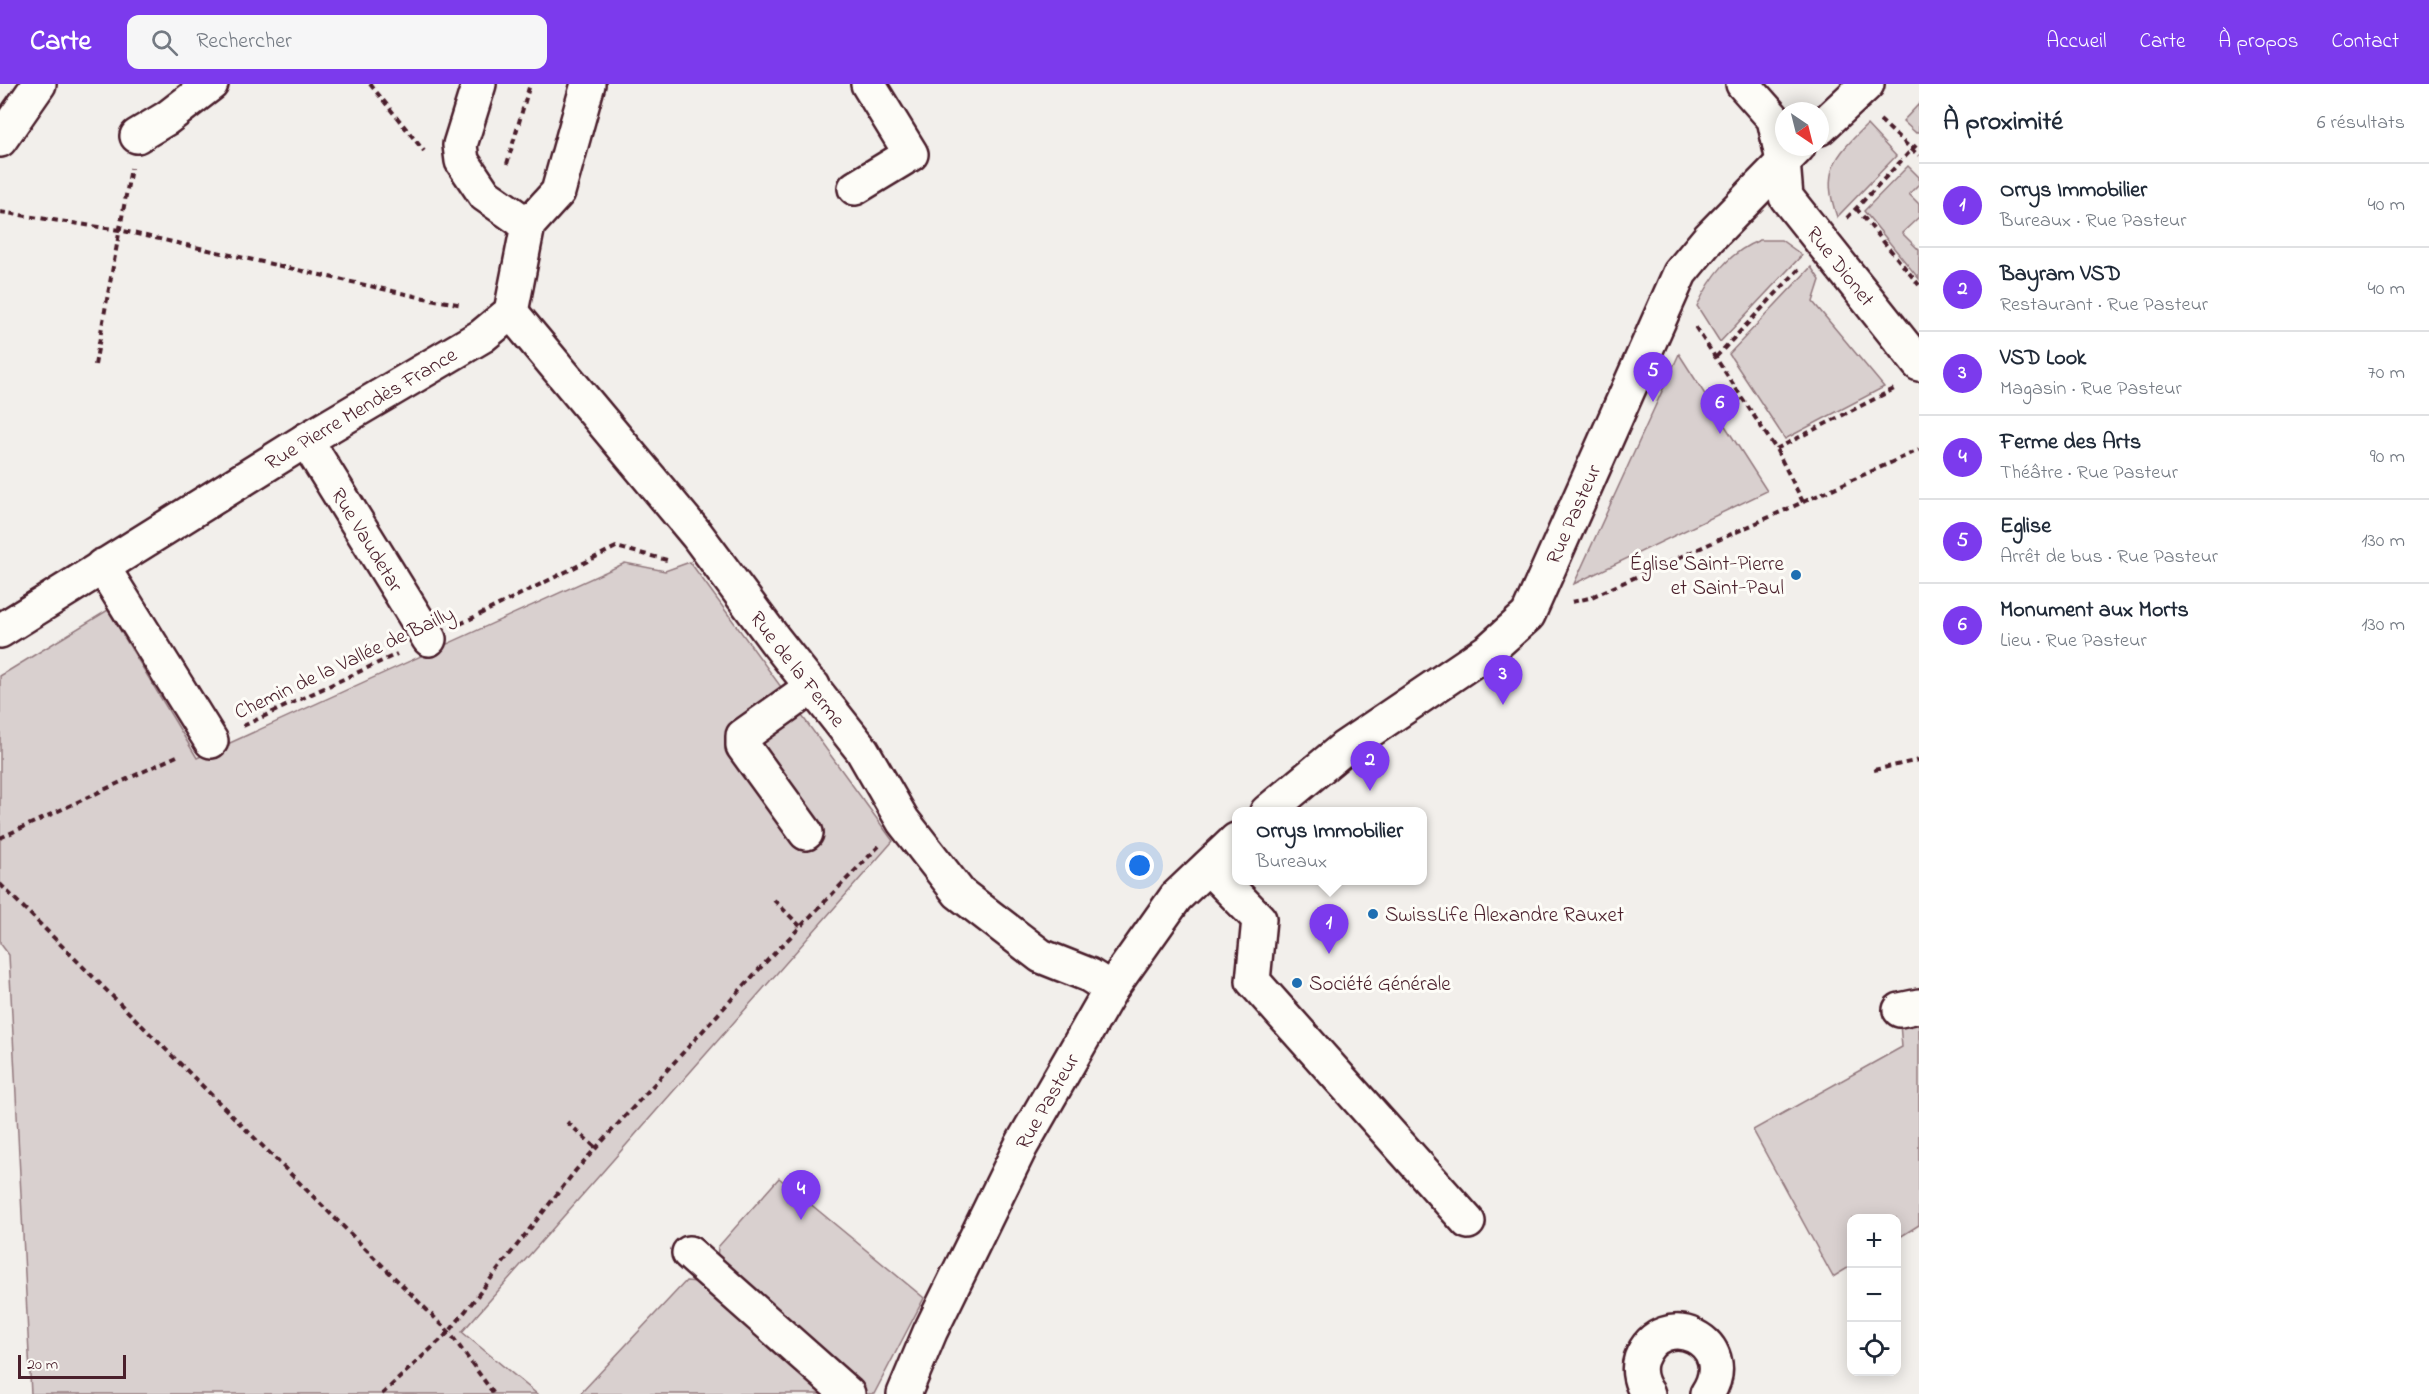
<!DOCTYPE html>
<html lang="fr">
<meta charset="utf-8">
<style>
:root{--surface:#fff;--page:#f6f6f7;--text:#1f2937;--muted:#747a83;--line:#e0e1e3;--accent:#7c3aed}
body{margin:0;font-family:"Indie Flower",sans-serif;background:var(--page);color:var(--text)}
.controls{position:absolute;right:18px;bottom:18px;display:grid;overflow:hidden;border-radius:12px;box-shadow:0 3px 15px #0003}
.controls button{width:54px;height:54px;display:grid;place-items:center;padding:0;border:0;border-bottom:2px solid var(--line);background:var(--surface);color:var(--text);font:30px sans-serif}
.compass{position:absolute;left:1775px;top:18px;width:54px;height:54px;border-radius:50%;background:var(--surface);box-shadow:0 3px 15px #0003;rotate:145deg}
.scale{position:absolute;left:18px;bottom:15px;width:108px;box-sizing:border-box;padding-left:6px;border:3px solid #4a1f2b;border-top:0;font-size:16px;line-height:21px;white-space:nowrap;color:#4a1f2b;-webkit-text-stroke:4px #fdfcf7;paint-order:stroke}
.you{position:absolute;left:1140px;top:782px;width:21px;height:21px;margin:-15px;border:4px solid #fff;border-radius:50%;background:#1a73e8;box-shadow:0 0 0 9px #1a73e833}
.badge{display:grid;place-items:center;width:39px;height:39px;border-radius:50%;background:var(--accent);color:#fff;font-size:20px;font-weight:700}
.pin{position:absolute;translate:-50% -50px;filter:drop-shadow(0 2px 3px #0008)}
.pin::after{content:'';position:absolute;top:32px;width:21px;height:18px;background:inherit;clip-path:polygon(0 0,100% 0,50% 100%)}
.popup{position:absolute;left:1232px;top:723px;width:195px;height:78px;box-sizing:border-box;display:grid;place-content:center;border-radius:12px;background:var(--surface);filter:drop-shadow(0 2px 4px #0005);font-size:20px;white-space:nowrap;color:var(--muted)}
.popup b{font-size:22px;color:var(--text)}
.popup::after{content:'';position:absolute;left:50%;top:100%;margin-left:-12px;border:12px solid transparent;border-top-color:var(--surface)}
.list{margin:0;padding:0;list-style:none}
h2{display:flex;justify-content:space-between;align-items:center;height:78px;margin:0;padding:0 24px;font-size:26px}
h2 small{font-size:20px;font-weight:400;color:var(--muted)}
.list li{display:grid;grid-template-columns:39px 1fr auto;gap:18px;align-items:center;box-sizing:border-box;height:84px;padding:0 24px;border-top:2px solid var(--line)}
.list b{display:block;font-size:22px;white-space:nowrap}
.list p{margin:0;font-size:20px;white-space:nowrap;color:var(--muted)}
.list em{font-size:20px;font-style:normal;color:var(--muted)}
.icon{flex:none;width:33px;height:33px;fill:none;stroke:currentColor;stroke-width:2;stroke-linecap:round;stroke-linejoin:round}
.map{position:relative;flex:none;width:1919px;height:1310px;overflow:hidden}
header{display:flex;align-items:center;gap:36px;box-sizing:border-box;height:84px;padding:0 30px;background:var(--accent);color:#fff}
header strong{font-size:28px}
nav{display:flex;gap:33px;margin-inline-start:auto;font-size:21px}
.search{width:420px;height:54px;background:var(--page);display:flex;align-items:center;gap:15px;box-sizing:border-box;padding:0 21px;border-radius:12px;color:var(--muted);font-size:22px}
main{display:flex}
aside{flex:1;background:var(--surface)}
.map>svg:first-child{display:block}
.green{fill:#d9d0cf;stroke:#92787d;stroke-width:1.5}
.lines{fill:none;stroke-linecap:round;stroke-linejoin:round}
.minor-casing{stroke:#4a1f2b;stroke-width:38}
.path{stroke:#4a1f2b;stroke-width:4;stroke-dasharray:6 4.5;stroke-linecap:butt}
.minor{stroke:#fdfcf7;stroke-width:33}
.poi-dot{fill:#1f6fb2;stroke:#fdfcf7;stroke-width:2}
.labels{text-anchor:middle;stroke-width:6;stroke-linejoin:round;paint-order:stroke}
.street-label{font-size:21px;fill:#4a1f2b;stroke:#fdfcf7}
.poi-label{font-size:21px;fill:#4a1f2b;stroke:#fdfcf7;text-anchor:start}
</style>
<header>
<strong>Carte</strong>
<div class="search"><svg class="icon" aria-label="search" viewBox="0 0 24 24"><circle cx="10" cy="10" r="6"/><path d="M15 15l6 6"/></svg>Rechercher</div>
<nav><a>Accueil</a><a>Carte</a><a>À propos</a><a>Contact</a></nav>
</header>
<main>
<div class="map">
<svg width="1919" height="1310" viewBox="0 0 1919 1310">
<rect width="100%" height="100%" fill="#f2efeb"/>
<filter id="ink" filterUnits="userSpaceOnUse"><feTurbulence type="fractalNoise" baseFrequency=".0167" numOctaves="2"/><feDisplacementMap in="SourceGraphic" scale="12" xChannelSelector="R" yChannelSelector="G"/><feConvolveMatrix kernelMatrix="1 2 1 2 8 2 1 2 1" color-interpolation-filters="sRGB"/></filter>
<g filter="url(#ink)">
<!-- green -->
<g class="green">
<polygon points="1919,20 1919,47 1916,49 1903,37"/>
<path d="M1867,41L1896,72L1837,133C1821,87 1834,73 1867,41Z"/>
<polygon points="1908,82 1919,93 1919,100 1909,110 1919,120 1919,133 1902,149 1919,166 1919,195 1864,127"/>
<path d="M1760,156H1781L1802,171L1720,258L1697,222C1711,193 1729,168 1760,156Z"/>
<polygon points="1811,183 1820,196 1813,218 1884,303 1785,355 1729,270"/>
<polygon points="1679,270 1767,407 1574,500"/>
<polygon points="690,478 893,757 462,1248 537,1310 31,1310 9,871 0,859 0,592 108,526 197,674 625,479 665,487"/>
<polygon points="1919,935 1919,1141 1897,1155 1896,1134 1852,1134 1851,1182 1833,1193 1753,1046 1902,963 1900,940"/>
<polygon points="779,1094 924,1214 874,1310 866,1310 728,1195 717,1176 718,1163"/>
<polygon points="686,1197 698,1198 827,1310 580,1310"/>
</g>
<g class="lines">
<!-- minor casing -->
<g class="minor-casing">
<g id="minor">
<polyline points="479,0 460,61 462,77 485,111 528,141"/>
<path id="s1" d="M1743,0L1774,35L1783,77L1786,113L1919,280"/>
<polyline points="1820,44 1867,0"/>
<polyline points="137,52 167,34 211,0"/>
<polyline points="0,56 39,0"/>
<polyline points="855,104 911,70 868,0"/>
<path id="s2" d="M511,228L697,451L775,556L862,666L903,737L959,809L1041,872L1089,891L1111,905"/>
<path id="s3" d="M306,356L429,555"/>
<polyline points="102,482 211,657"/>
<path id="s4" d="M0,547L306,356L482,252L511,228L528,141L558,108L588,0"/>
<path id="s5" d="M1267,728L1344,664L1489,566L1528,531L1680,189L1709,154L1798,63"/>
<polyline points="806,749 743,662 743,652 813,602"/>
<polyline points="1208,783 1259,835 1253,897 1468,1138"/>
<polyline points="1900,926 1919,922"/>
<polyline points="689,1169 848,1310"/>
<path id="s6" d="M904,1310L930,1248L1021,1062L1111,905L1176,813L1236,756"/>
<path d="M1648,1310C1641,1300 1637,1287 1641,1275C1662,1220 1741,1258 1707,1310"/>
</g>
</g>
<!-- path -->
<g class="path">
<polyline points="370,0 424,67"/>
<polyline points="1880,36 1919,72"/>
<polyline points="507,80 530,0"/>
<polyline points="1856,124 1919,201"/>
<polyline points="0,128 119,146 419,213 463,221"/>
<polyline points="1847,134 1919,58"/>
<polyline points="1716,273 1799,185"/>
<polyline points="95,281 131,84"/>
<polyline points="1776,365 1896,304"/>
<polyline points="1803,418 1919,366"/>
<polyline points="1572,518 1589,514 1803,418 1776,365 1694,241"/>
<polyline points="460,540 616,463 667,476 670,474"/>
<polyline points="243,642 397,570"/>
<polyline points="1874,686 1919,676"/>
<polyline points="0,754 179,671"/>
<polyline points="0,800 449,1248 494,1310"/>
<polyline points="774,816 800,842"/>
<polyline points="567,1038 596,1064"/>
<polyline points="382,1310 449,1248 576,1086 762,882 879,762"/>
</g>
<!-- minor -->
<use href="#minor" class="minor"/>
</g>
</g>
<!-- markers -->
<g class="poi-dot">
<circle cx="1796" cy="491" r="6"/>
<circle cx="1373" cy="830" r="6"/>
<circle cx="1297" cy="899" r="6"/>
</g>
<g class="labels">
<!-- street labels -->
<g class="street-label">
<text dy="7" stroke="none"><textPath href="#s1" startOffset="214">Rue Dionet</textPath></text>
<text dy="7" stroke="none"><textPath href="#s4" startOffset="424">Rue Pierre Mendès France</textPath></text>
<text dy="7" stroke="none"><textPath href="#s5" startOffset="438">Rue Pasteur</textPath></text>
<text dy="7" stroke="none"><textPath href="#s3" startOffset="117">Rue Vaudetar</textPath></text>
<text transform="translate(344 578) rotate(-25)" y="7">Chemin de la Vallée de Bailly</text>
<text dy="7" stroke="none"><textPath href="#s2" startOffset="458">Rue de la Ferme</textPath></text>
<text dy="7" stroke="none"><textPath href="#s6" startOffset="326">Rue Pasteur</textPath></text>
</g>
<!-- poi labels -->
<g class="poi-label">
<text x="1784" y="486" text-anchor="end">Église Saint-Pierre<tspan x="1784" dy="24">et Saint-Paul</tspan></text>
<text x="1385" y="837">SwissLife Alexandre Rauxet</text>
<text x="1309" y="906">Société Générale</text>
</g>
</g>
</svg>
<div class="controls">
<button>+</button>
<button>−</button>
<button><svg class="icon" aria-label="locate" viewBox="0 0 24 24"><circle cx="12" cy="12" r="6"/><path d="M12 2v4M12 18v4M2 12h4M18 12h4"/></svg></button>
</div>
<svg class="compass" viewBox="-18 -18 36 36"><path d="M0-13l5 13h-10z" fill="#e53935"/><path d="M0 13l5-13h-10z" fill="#747a83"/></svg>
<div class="scale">20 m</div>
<div class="you"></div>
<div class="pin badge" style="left:1329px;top:870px">1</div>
<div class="popup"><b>Orrys Immobilier</b>Bureaux</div>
<div class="pin badge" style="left:1370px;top:707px">2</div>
<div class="pin badge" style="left:1503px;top:621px">3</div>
<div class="pin badge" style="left:801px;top:1136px">4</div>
<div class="pin badge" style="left:1653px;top:318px">5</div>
<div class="pin badge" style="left:1720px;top:350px">6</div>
</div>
<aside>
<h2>À proximité<small>6 résultats</small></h2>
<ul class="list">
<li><span class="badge">1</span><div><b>Orrys Immobilier</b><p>Bureaux · Rue Pasteur</p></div><em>40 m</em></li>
<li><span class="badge">2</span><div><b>Bayram VSD</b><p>Restaurant · Rue Pasteur</p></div><em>40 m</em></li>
<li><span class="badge">3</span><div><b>VSD Look</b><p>Magasin · Rue Pasteur</p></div><em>70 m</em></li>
<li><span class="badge">4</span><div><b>Ferme des Arts</b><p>Théâtre · Rue Pasteur</p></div><em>90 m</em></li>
<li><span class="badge">5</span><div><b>Eglise</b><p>Arrêt de bus · Rue Pasteur</p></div><em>130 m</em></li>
<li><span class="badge">6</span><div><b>Monument aux Morts</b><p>Lieu · Rue Pasteur</p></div><em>130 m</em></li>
</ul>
</aside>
</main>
